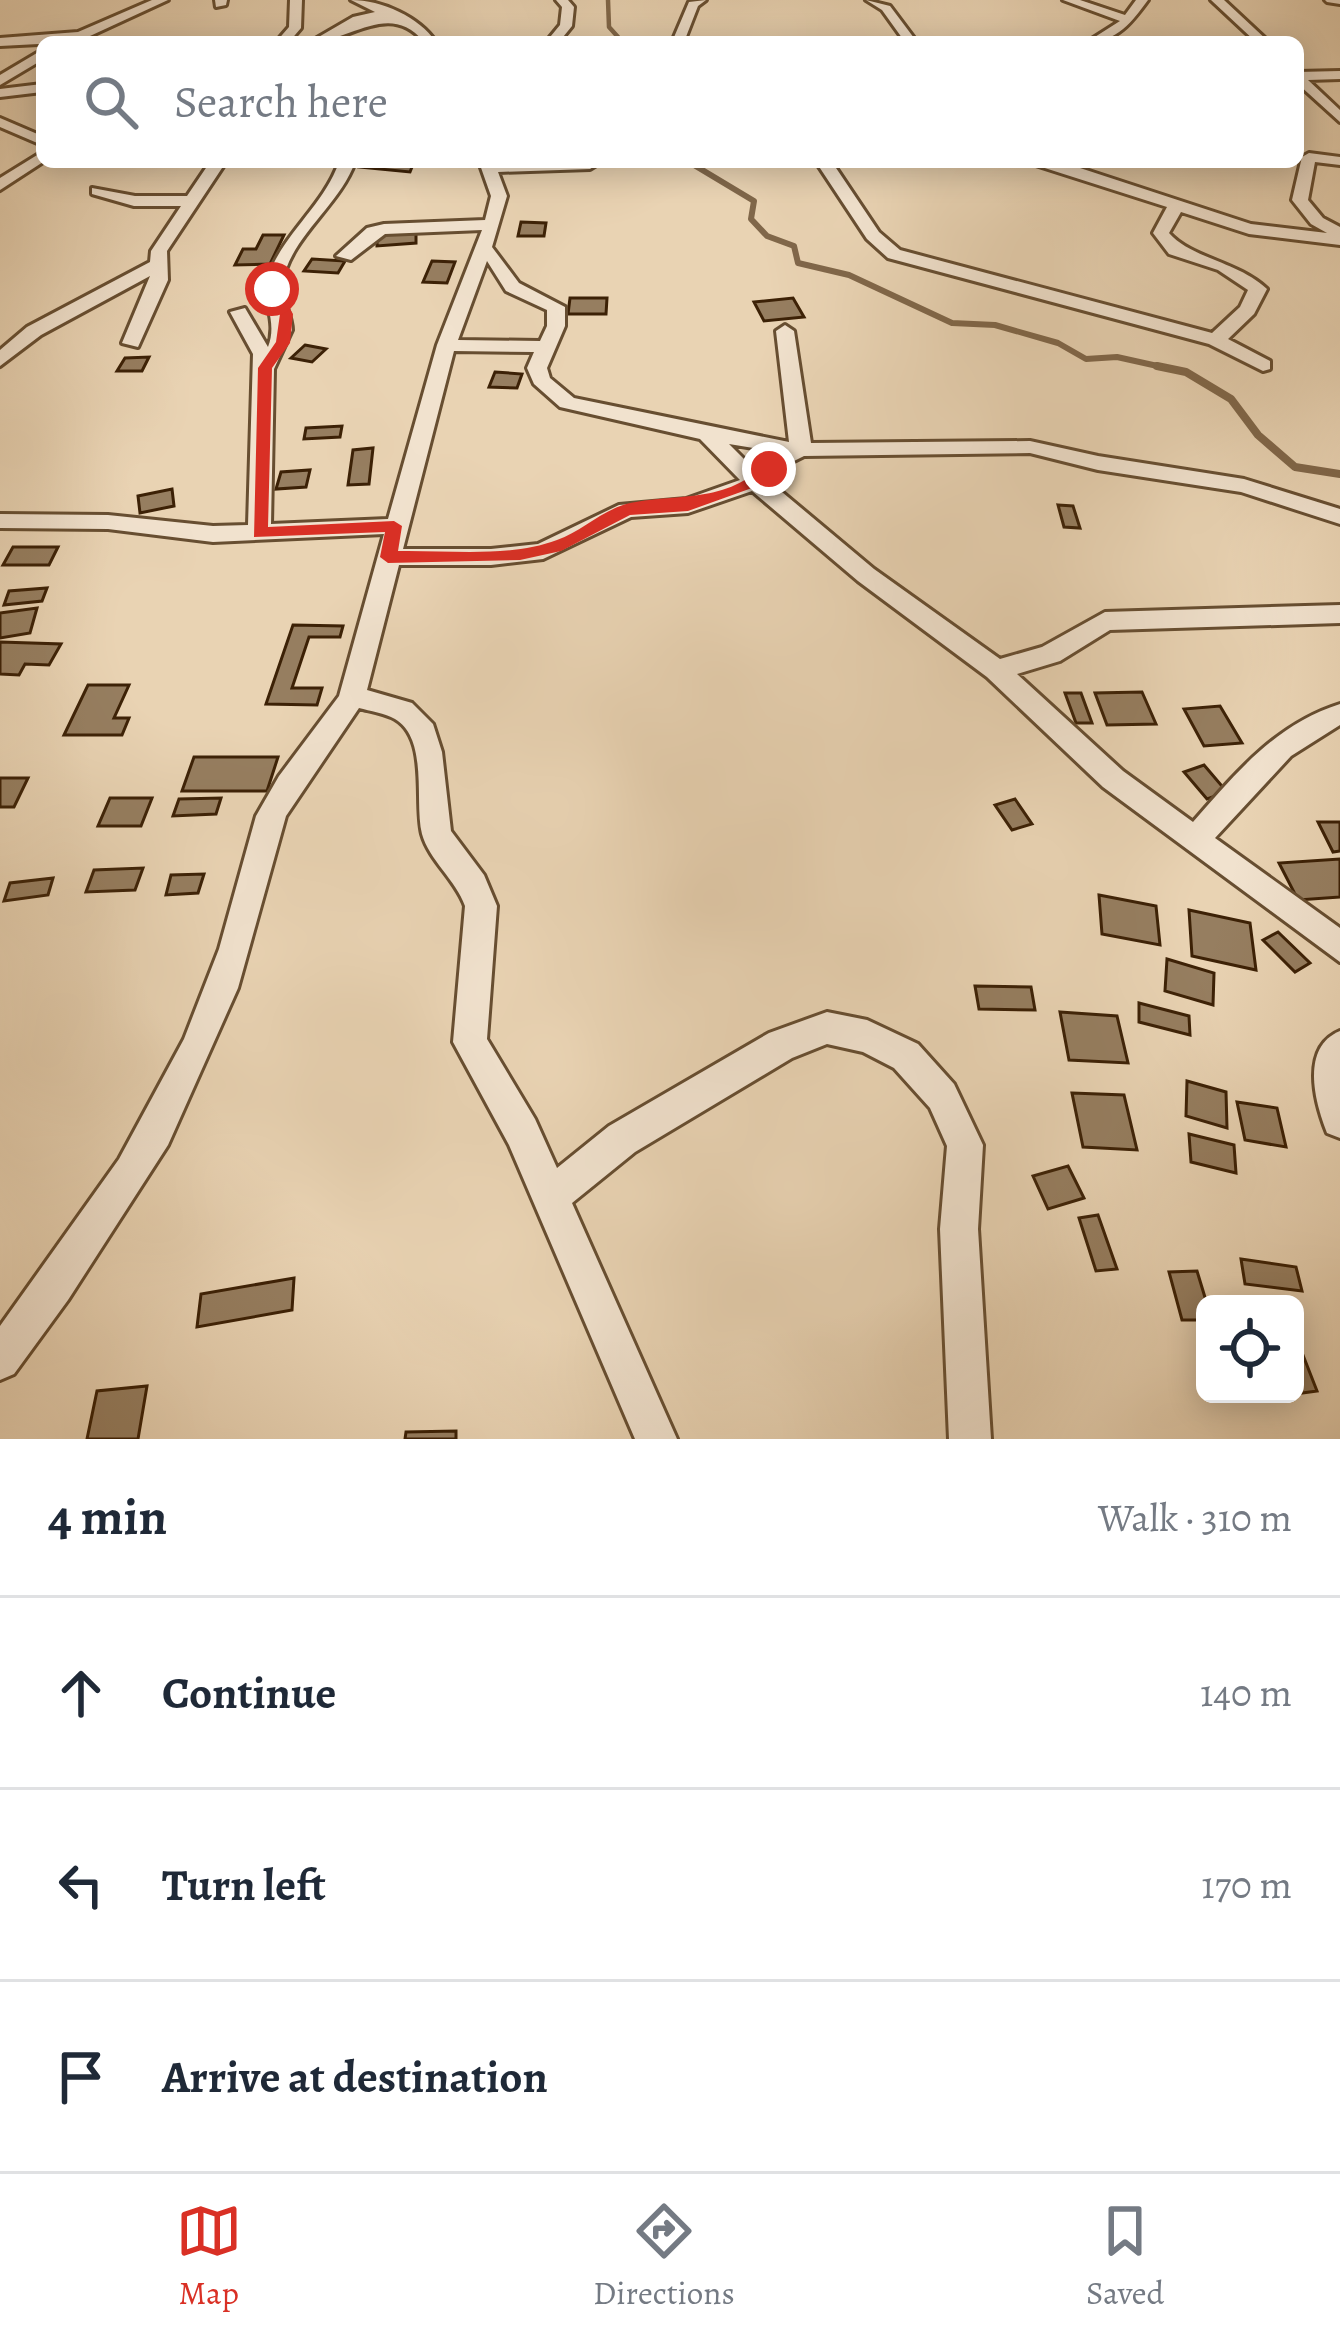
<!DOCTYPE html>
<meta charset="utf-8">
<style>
:root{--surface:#fff;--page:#f6f6f7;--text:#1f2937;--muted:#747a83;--line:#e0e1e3;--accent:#d93025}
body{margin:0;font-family:Alegreya,serif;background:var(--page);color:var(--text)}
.controls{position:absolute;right:36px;bottom:36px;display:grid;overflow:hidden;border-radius:18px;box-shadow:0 6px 30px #0003}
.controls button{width:108px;height:108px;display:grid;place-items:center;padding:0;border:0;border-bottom:3px solid var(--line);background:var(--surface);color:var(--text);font:60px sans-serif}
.stop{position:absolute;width:36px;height:36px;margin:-27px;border:9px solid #d93025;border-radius:50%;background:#fff}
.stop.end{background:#d93025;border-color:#fff;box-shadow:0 3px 12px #0008}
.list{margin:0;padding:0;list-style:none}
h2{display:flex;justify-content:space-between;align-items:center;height:156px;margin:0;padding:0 48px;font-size:51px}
h2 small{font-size:39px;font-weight:400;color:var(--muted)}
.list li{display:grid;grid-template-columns:78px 1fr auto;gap:36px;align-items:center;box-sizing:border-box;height:192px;padding:0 48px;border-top:3px solid var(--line)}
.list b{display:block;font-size:45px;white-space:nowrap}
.list em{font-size:39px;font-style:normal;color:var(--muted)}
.icon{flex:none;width:66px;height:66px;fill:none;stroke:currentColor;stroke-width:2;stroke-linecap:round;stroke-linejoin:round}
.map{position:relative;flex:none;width:1340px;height:1439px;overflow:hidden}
.search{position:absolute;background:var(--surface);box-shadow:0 6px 30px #0003;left:36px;right:36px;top:36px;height:132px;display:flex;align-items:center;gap:30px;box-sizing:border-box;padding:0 42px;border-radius:18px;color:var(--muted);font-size:45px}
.sheet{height:732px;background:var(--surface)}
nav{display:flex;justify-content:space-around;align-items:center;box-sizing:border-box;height:168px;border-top:3px solid var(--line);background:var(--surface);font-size:33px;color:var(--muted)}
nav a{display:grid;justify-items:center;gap:6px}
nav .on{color:var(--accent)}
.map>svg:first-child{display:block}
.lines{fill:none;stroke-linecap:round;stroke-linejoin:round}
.stream-far2{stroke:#80674a;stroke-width:4.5}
.stream-far1{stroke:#80674a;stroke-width:6}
.stream{stroke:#80674a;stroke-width:8}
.building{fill:#967e60;stroke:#3c2106;stroke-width:3}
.minor-casing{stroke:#674e31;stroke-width:6}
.minor{fill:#f1e2ce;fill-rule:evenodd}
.route{fill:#d93025}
</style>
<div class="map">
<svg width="1340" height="1439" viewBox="0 0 1340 1439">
<rect width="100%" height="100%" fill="#e9d3b3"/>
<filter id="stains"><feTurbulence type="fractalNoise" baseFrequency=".00167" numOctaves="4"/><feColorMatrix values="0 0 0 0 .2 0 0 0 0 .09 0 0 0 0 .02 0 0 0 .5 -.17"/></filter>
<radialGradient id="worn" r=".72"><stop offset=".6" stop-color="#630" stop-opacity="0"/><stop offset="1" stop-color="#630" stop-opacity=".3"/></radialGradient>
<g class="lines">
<!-- stream-far2 -->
<polyline class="stream-far2" points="608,0 609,27 618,37 611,42"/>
<!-- stream-far1 -->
<polyline class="stream-far1" points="689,162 754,201 751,219 767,236 794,246 798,263 849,275 952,323 995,325 1058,343 1086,359 1117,357 1171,369"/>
<!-- stream -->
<polyline class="stream" points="1157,366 1186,372 1231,399 1258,435 1295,467 1340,474"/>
</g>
<!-- building -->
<g class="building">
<polygon points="361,162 414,162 410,172 359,167"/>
<polygon points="521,222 546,223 544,236 518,236"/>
<polygon points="416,231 416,243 377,246 377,234"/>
<polygon points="263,235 284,235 270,264 235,265 243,249 256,249"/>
<polygon points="312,259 345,261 338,273 304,271"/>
<polygon points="432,261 455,262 447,283 423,282"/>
<polygon points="570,298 607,298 606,314 568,314"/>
<polygon points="793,298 804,317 764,321 754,302"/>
<polygon points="305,345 326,349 312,362 291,358"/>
<polygon points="149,357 142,371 117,371 125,358"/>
<polygon points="495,372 522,374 517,388 489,387"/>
<polygon points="342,426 340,437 304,439 306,428"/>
<polygon points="373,448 369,484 348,485 353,450"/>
<polygon points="310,470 306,487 276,489 281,472"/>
<polygon points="172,489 174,506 140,513 138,496"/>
<polygon points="1058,505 1073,506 1080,528 1064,527"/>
<polygon points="13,547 58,547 49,565 3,565"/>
<polygon points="47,588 42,601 4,605 9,591"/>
<polygon points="37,608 30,633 0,638 0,613"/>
<polygon points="293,625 343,626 340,637 309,637 292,688 322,688 317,705 266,704"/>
<polygon points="0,642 61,644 49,665 25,664 19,675 0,674"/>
<polygon points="88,685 129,685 114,718 129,718 122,735 64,735"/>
<polygon points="1142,692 1156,724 1107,725 1095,693"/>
<polygon points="1065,693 1081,693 1092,723 1076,723"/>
<polygon points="1220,706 1242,743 1204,746 1184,709"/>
<polygon points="194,757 278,757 267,791 182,791"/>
<polygon points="1204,765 1227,792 1207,799 1184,772"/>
<polygon points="0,778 28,778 14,807 0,807"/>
<polygon points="110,798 152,798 141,826 98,826"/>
<polygon points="221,798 216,814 173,816 179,799"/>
<polygon points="1015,799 1032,824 1012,830 995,805"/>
<polygon points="1318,822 1340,822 1340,851 1333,852"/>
<polygon points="1340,859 1340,897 1298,900 1279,863"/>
<polygon points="143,868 135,890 86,892 94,870"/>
<polygon points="204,874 198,893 166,895 171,875"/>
<polygon points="53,878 48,895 4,901 10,883"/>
<polygon points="1099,895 1156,906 1160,945 1102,934"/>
<polygon points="1189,910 1250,923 1256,970 1192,956"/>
<polygon points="1278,932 1310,963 1295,972 1263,940"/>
<polygon points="1167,959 1214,973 1213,1005 1165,991"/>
<polygon points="975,986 1031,987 1035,1010 979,1009"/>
<polygon points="1139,1003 1189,1016 1190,1035 1139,1022"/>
<polygon points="1060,1012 1117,1016 1128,1063 1069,1060"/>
<polygon points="1187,1081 1226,1092 1227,1128 1186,1116"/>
<polygon points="1072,1093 1124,1095 1137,1150 1083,1147"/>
<polygon points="1237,1102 1277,1108 1286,1147 1245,1140"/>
<polygon points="1189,1134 1234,1145 1236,1173 1191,1162"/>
<polygon points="1068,1166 1084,1198 1048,1209 1033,1176"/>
<polygon points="1098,1215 1117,1269 1096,1271 1079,1218"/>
<polygon points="1241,1259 1296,1267 1302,1291 1245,1284"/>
<polygon points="1197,1271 1207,1304 1205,1320 1182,1320 1169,1272"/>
<polygon points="294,1278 292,1310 197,1327 201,1294"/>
<polygon points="1301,1350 1317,1391 1295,1394 1295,1351"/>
<polygon points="147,1386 138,1439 87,1439 97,1391"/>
<polygon points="456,1431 456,1439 405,1439 406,1432"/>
</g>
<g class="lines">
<!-- minor casing -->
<g class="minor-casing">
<g id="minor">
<polygon points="152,0 168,0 77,42 0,46 0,38 78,32"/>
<polygon points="215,0 227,0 226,5 216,7"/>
<polygon points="290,0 302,0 301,28 289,42 276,42 289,27"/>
<path d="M351,0C382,0 419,17 436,42H424C389,0 351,42 310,42L353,17L375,12Z"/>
<polygon points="556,0 568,0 574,7 572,26 559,42 546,42 560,25 562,7"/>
<polygon points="706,0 698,6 684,42 672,42 689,2"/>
<polygon points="866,0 890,6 917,42 905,42 882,10"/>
<path d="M1063,0H1080L1125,15L1136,0H1148C1132,22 1117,42 1087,42L1120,21Z"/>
<polygon points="1211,0 1224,0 1269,42 1256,42"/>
<polygon points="1325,0 1340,0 1340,4 1327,2"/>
<polygon points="42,50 42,60 0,85 0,75"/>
<polygon points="1340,71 1340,79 1308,80 1340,110 1340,122 1298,84 1298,72"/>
<polygon points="42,84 42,92 0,97 0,89"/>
<polygon points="0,118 42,136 42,145 0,127"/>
<polygon points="42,152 43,162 0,190 0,178"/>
<path d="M1309,153L1340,157V165L1315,162L1308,200L1323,218L1340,227V245L1249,234L1181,212L1169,233C1192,259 1237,261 1267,289L1254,314L1228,339L1270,361V369L1263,371L1209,344L888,258L867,239L816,162H832L879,232L900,250L1212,333L1240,307L1248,290L1218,270L1169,254L1153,233L1167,207L1026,162L1077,167L1251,224L1327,233L1311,224L1292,200L1302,157Z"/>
<polygon points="210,162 226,162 167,251 168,280 138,347 122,343 150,276 41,335 0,366 0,350 27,327 150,262 151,251 181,206 134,206 92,194 92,188 135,196 187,196"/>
<path d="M339,162H355C339,207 289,237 282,285C281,298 292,315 292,330L274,369L271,524L388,519L437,345L482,230L385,234L351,260L336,256L367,228L384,224L485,220L491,196L479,162L598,164L590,169L498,172L507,196L492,247L519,283L565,307V326L547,368L550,378L574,398L789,442L776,331L785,325L794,331L811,443L1030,441L1098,456L1244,479L1340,509V524L1241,492L1098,470L1030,453L804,456L790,463L770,482L874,569L1000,659L1042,647L1105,612L1340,605V623L1110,630L1060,661L1017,674L1123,771L1193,822C1236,773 1276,724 1340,704V725L1291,756L1215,838L1340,928V962L1103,787L987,677L858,581L752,491L688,513L631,517L543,559L491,565H399L367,690L412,703L433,724L442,752L451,831L484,875L497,906L487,1039L535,1119L557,1168L609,1126L769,1033L827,1012L867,1020L918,1044L954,1084L983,1145L978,1229L991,1439H949L940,1229L947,1146L930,1108L894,1068L863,1052L827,1044L792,1058L635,1152L572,1203L677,1439H635L509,1145L453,1042L465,906C456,880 429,860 422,834C414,802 429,739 395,719C385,713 370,711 359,708L286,816L238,988L168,1145L68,1300L14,1374L0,1380V1326L119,1159L184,1039L219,949L256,816L279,776L339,696L384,534L213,542L108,529L0,528V514L108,515L213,526L248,525L253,354L230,312L245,308L268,347C279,319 259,298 269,274C285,232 324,205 339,162ZM487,261L506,291L547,310V326L540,341L458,340ZM454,351L534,352L527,368L534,384L560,407L700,439L740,480L686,499L619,505L538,544L491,549H403ZM729,444L777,452L756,471Z"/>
<path d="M1340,1031V1138L1327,1133C1314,1100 1301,1047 1340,1031Z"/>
</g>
</g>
<!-- minor -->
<use href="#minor" class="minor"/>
</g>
<!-- route -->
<path class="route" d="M268,286H277L293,314L290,343L272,368L268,527L394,521L402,526L398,551C448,550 509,558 557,540C580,532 599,513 623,505C668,492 725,506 763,465L776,469L763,484L688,511L630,515L561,551L520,560L388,563L380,557L385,532L254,537L258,368L276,342L280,314Z"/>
<rect width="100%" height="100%" filter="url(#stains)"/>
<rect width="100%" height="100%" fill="url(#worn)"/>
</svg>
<div class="controls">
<button><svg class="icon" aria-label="locate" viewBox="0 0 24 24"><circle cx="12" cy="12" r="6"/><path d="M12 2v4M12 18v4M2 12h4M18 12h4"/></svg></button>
</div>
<div class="stop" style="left:272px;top:289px"></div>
<div class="stop end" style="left:769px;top:469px"></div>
<div class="search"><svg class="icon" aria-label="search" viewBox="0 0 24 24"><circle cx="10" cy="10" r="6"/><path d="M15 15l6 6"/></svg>Search here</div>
</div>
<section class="sheet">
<h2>4 min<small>Walk · 310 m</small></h2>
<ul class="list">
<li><svg class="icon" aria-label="ahead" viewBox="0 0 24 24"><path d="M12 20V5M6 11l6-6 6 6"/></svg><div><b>Continue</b></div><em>140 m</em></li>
<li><svg class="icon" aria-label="left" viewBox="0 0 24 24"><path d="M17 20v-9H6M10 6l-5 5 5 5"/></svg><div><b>Turn left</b></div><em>170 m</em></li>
<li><svg class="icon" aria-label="arrive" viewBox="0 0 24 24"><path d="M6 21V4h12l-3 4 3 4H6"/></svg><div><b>Arrive at destination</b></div></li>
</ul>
</section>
<nav>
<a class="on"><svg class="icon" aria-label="map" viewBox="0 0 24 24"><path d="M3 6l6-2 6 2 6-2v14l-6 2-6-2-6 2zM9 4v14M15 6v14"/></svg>Map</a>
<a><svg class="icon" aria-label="directions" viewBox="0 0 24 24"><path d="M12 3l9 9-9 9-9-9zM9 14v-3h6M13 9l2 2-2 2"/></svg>Directions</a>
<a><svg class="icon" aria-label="saved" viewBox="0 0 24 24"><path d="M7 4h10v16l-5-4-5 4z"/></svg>Saved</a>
</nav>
